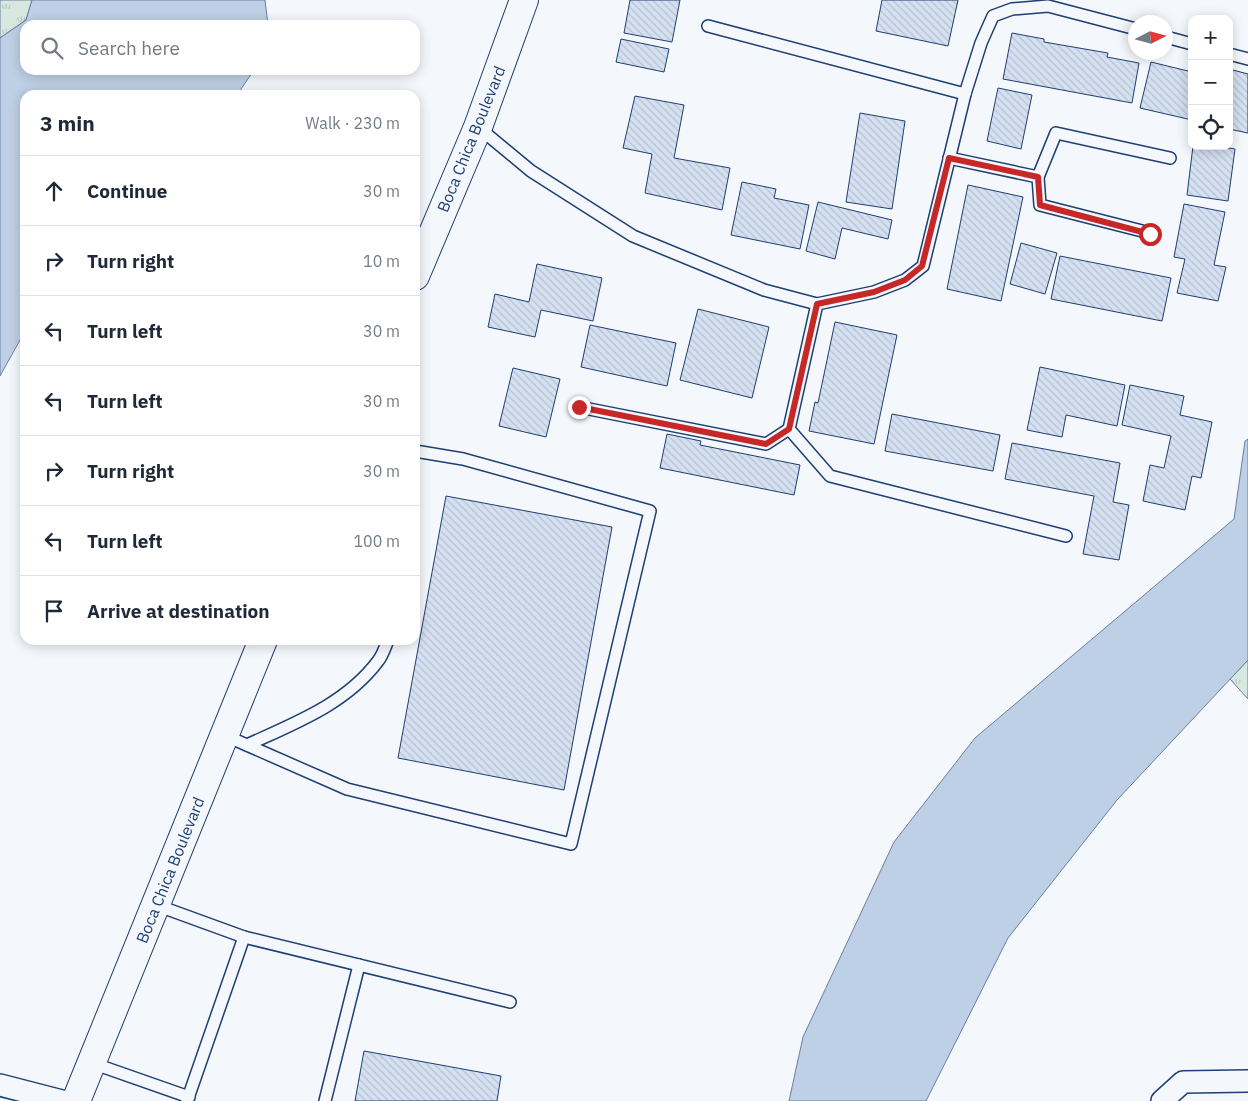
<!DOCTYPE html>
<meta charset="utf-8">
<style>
:root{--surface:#fff;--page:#f2f2f3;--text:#1f2937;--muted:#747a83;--line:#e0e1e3}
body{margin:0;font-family:"IBM Plex Sans",sans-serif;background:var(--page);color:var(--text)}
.controls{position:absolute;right:15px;top:15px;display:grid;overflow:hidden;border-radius:10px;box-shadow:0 2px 12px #0003}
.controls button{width:45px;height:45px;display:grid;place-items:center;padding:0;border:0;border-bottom:1px solid var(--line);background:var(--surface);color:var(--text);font:25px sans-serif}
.compass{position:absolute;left:1128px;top:15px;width:45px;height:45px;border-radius:50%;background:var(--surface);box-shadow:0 2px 12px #0003;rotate:84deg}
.stop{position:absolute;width:15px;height:15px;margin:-11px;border:4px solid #c62828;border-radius:50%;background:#fff}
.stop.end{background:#c62828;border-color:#fff;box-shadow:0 1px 5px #0008}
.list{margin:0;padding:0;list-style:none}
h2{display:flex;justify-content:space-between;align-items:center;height:65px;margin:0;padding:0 20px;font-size:21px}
h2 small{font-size:16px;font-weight:400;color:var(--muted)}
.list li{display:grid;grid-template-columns:32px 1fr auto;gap:15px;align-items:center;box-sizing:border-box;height:70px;padding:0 20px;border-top:1px solid var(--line)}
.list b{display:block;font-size:19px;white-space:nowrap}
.list em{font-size:16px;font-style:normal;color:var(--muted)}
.icon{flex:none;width:28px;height:28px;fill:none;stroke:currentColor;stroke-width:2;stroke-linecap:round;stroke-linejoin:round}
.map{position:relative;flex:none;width:1248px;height:1101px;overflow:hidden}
.search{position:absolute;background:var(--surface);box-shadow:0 2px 12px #0003;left:20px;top:20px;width:400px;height:55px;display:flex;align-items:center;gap:12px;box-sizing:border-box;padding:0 18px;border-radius:15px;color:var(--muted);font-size:19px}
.panel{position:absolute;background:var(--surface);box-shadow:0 2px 12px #0003;left:20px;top:90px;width:400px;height:555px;border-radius:15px}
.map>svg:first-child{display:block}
.grass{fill:url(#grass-tufts);stroke:#687fa3}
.water{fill:#bed0e5;stroke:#687fa3}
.building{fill:url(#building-back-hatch);stroke:#1d3f73}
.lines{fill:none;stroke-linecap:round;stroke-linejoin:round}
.lane-casing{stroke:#1d3f73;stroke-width:14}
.street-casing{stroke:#1d3f73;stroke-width:24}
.primary-casing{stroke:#1d3f73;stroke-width:30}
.lane{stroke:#f4f7fb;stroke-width:11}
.street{stroke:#f4f7fb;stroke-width:21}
.primary{stroke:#f4f7fb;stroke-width:28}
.route{stroke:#c62828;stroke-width:6}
.labels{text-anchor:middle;stroke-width:4;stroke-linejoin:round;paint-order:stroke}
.street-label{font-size:16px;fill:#1d3f73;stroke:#f4f7fb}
</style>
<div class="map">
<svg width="1248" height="1101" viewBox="0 0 1248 1101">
<defs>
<pattern id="grass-tufts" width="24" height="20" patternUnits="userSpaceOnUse" patternTransform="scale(1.25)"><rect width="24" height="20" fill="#d7e8df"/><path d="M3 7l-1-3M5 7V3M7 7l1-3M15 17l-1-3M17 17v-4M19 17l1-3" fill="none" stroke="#b8c8c3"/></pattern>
<pattern id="building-back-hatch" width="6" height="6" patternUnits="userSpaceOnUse" patternTransform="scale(1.25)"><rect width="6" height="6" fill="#d5e0f0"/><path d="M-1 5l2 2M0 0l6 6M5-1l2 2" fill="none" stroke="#b6c1d1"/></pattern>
</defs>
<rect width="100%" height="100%" fill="#f4f7fb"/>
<!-- grass -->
<g class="grass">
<polygon points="0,0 32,0 26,20 0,38"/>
<polygon points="1248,660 1248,699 1230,679"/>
</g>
<!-- water -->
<g class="water">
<polygon points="32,0 265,0 268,25 25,25 25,70 254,70 237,95 25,95 25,331 0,376 0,38 26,20"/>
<polygon points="1248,439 1248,660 1117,800 1008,938 926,1101 789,1101 803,1037 894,842 975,738 1234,519 1245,441"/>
</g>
<!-- building -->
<g class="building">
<polygon points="630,0 680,0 672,42 624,33"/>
<polygon points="882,0 958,0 948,46 876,31"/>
<polygon points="1012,33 1044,39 1044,42 1108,53 1107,57 1139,63 1132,103 1003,79"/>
<polygon points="621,39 669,49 664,72 616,62"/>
<polygon points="1151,62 1192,72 1192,120 1140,108"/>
<polygon points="1229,69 1248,74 1248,133 1229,129"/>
<polygon points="998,88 1032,95 1021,149 987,141"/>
<polygon points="635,96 684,105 674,158 730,168 722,210 645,193 652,154 623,148"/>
<polygon points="860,113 905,121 892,209 846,202"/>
<polygon points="1193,146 1216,146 1235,149 1228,201 1187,195"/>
<polygon points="742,182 776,189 774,198 809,205 800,249 731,235"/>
<polygon points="968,185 1023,197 1001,301 947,289"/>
<polygon points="818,202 892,220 888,239 842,228 835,259 806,251"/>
<polygon points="1184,204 1225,212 1214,265 1226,267 1218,301 1177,293 1185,259 1174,257"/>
<polygon points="1021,243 1057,253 1045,294 1010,284"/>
<polygon points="1060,256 1171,278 1162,321 1051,299"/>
<polygon points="537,264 602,278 593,321 541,310 535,337 488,327 495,294 529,302"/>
<polygon points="698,309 769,327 752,398 680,380"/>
<polygon points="835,322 897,335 874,444 809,431 815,402 818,403"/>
<polygon points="590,325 676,343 667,386 581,367"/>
<polygon points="1040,367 1125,385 1117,426 1066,415 1062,437 1027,430"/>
<polygon points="513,368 560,379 546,437 499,426"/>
<polygon points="1130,385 1184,396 1180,415 1212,422 1201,478 1192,476 1185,510 1143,501 1150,465 1164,468 1171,436 1122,425"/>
<polygon points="892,414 1000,435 993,471 885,451"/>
<polygon points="667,434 701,441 700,445 800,465 794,495 660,468"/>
<polygon points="1012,443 1120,463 1113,502 1129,505 1119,560 1083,554 1094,496 1005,479"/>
<polygon points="446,496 612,527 564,790 398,758"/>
<polygon points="364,1051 501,1076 497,1101 355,1101"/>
</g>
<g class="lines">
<!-- lane casing -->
<g class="lane-casing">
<g id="lane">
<polyline points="1166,37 1192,44"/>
<polyline points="1229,54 1248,59"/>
<polyline points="965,94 981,43 993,16 1012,9 1048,6 1136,29"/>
<polyline points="478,127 531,171 633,236 764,290 817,304 874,292 905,280 923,266 965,94 708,26"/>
<polyline points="949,158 1038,177 1040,205 1150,233"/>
<polyline points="1038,177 1056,133 1170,158"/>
<polyline points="817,304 789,429 830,476 1066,536"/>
<polyline points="579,407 766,444 789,429"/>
<polyline points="224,735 347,789 571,844 650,511 463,459 415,451"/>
<path d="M247,745C295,723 346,704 378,661C383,655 385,647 388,640"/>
<polyline points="156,905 244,937 187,1101"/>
<polyline points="244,937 510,1002"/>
<polyline points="92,1063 189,1097"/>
<polyline points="325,1101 359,965"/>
</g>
</g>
<!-- street casing -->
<g class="street-casing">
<g id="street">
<polyline points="0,1085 62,1101"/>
<polyline points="1162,1101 1183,1082 1248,1081"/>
</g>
</g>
<!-- primary casing -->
<g class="primary-casing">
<g id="primary">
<polyline points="415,276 478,127 524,0"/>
<polyline points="76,1101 263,640"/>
</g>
</g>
<!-- lane -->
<use href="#lane" class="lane"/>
<!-- street -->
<use href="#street" class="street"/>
<!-- primary -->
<use href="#primary" class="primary"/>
</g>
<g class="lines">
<!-- route -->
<polyline class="route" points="579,407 766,444 789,429 817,304 874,292 905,280 922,266 949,158 1038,177 1040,205 1150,234"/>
</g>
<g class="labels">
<!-- street labels -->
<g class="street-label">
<text transform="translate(471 139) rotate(-68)" y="6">Boca Chica Boulevard</text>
<text transform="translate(170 870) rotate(-68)" y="6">Boca Chica Boulevard</text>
</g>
</g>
</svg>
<div class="controls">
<button>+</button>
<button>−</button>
<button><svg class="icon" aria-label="locate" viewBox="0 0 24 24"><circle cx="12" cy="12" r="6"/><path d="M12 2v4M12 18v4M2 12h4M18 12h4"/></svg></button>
</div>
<svg class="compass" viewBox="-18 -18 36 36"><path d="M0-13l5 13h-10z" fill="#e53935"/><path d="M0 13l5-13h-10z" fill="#747a83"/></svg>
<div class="stop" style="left:1150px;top:234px"></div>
<div class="stop end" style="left:579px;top:407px"></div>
<div class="search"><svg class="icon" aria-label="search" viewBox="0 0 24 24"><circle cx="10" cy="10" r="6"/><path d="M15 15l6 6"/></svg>Search here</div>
<section class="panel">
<h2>3 min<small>Walk · 230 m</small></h2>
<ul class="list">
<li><svg class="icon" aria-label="ahead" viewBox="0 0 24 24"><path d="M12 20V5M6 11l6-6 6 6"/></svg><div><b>Continue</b></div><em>30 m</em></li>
<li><svg class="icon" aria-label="right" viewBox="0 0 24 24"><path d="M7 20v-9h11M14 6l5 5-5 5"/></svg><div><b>Turn right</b></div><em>10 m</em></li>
<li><svg class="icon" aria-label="left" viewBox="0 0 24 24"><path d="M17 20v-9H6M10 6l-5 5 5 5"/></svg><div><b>Turn left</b></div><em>30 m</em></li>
<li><svg class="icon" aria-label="left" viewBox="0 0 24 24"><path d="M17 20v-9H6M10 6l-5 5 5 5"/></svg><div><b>Turn left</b></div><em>30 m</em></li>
<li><svg class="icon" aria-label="right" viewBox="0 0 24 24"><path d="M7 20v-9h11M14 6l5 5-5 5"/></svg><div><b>Turn right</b></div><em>30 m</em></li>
<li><svg class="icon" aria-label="left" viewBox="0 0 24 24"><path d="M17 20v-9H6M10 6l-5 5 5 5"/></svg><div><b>Turn left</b></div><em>100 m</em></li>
<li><svg class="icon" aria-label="arrive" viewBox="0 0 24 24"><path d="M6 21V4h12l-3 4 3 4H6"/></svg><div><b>Arrive at destination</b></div></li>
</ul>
</section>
</div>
